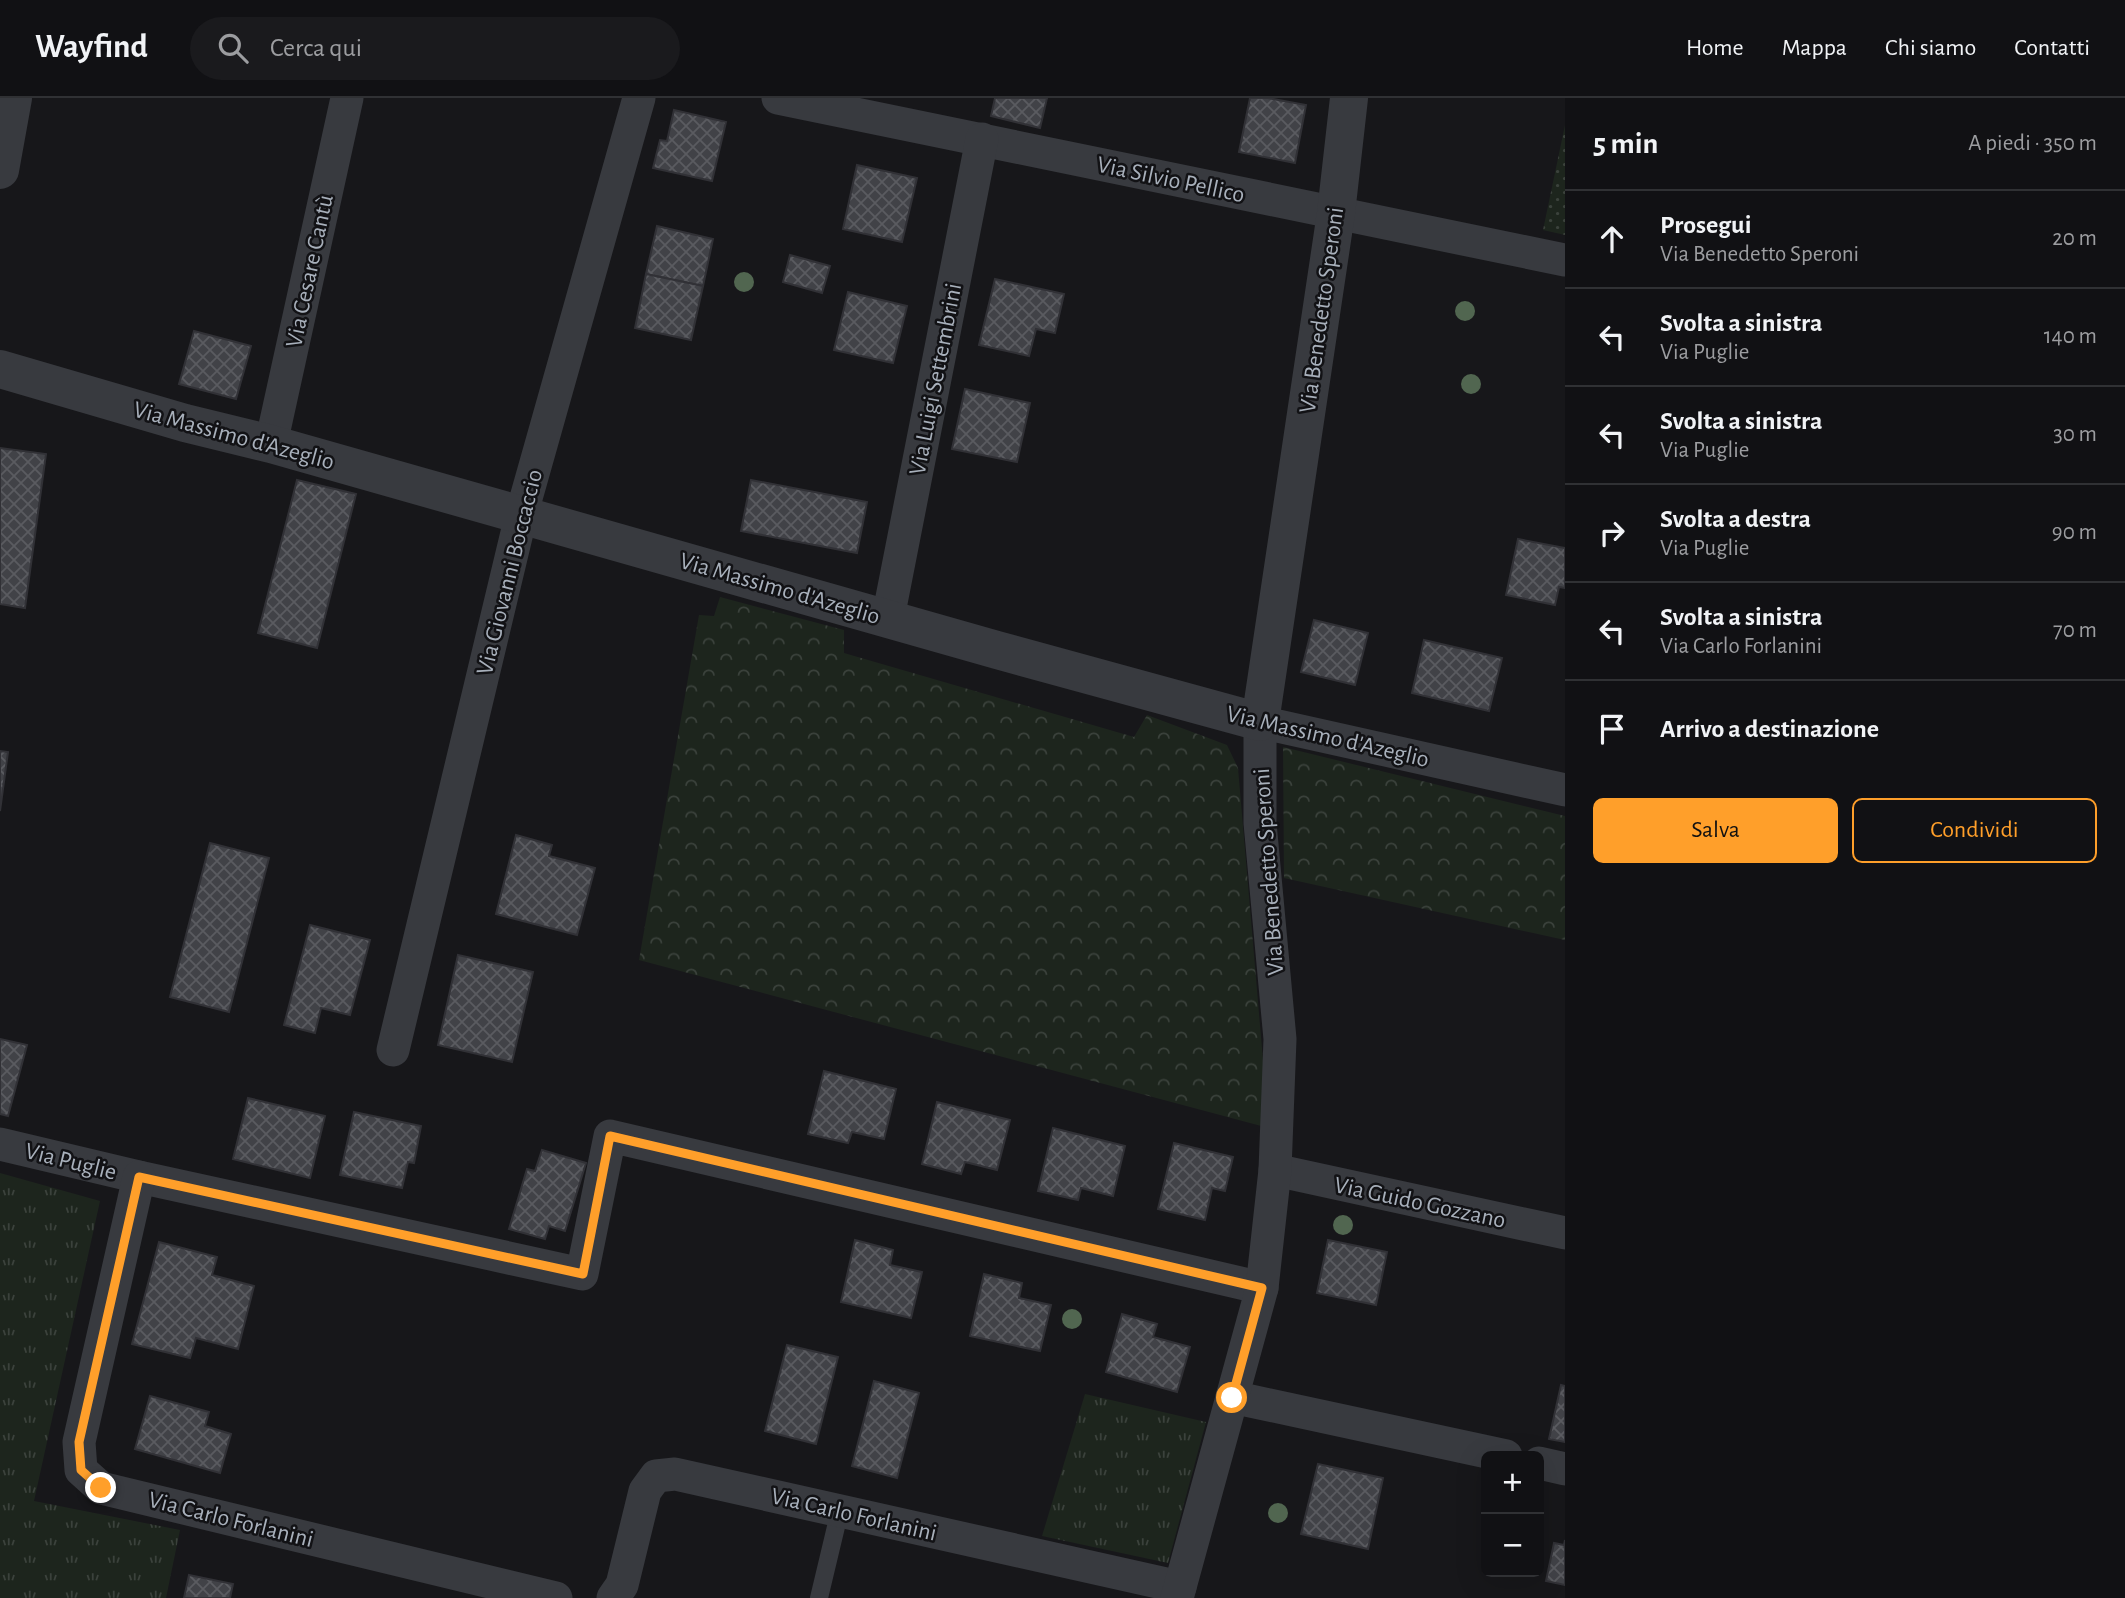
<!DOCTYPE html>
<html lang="it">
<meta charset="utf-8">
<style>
:root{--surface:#111114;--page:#1a1a1d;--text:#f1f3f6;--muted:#9c9da0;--line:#303134;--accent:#ff9f2a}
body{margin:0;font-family:"Alegreya Sans",sans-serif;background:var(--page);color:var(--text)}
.controls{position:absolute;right:21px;bottom:21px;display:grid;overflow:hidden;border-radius:10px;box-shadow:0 7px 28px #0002}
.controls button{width:63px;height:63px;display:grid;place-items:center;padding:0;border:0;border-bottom:2px solid var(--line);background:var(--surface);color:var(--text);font:35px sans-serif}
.stop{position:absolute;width:21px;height:21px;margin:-16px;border:5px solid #ff9f2a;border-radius:50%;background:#fff}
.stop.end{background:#ff9f2a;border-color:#fff;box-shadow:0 2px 7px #0008}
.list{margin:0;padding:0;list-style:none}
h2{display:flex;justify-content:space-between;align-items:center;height:91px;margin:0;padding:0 28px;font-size:30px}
h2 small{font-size:23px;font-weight:400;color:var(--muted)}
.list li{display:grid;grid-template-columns:46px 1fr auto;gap:21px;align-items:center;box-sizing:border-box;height:98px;padding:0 28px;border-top:2px solid var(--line)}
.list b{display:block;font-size:26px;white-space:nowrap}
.list p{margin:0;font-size:23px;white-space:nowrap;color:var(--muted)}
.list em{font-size:23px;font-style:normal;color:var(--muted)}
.actions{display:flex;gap:14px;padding:21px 28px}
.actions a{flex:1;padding:16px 0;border:2px solid var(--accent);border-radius:10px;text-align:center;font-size:24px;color:var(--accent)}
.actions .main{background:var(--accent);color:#111}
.icon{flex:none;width:38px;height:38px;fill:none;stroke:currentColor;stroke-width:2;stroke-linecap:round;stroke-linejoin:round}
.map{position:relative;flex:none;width:1565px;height:1500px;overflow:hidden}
header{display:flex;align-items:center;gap:42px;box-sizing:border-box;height:98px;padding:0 35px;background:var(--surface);border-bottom:2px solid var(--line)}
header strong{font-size:33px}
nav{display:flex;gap:38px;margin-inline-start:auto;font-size:24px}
.search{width:490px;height:63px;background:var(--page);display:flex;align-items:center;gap:18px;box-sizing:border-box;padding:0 24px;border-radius:38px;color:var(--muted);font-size:26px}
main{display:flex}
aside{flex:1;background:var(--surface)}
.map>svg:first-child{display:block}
.grass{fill:url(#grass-tufts)}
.park{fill:url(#park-crowns)}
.garden{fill:url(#garden-dots)}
.building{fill:url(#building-cross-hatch);stroke:#313136;stroke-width:2}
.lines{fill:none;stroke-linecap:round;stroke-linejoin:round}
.service{stroke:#383a3f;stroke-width:18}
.minor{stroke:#383a3f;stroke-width:33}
.tertiary{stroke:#383a3f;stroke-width:38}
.tree{fill:#516650}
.route{stroke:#ff9f2a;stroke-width:9}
.labels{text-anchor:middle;stroke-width:5;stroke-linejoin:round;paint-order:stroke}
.street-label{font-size:24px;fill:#a8b0bb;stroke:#121215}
</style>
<header>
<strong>Wayfind</strong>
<div class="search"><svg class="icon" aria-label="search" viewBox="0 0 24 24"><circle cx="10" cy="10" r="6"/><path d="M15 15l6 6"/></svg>Cerca qui</div>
<nav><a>Home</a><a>Mappa</a><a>Chi siamo</a><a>Contatti</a></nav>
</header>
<main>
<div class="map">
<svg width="1565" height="1500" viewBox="0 0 1565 1500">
<defs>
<pattern id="grass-tufts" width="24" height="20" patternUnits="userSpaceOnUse" patternTransform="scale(1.75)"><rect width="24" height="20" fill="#1d251d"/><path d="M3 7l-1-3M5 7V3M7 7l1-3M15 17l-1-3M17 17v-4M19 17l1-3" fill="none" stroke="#3b423c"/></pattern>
<pattern id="park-crowns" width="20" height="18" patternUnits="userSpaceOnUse" patternTransform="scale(1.75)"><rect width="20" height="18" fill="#1d251d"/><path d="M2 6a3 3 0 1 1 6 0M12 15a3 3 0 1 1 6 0" fill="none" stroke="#3b423c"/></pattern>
<pattern id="garden-dots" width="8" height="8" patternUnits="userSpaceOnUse" patternTransform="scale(1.75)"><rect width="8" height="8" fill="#1d251d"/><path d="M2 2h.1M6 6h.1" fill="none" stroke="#3b423c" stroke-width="1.8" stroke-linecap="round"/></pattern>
<pattern id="building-cross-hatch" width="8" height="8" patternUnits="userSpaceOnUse" patternTransform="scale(1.75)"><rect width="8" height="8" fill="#414247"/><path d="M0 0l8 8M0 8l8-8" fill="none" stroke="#5a5b60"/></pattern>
</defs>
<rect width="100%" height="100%" fill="#17171a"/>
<!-- grass -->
<g class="grass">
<polygon points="0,1075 100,1103 34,1403 180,1432 166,1500 0,1500"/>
<polygon points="1085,1296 1206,1324 1168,1465 1042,1438"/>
</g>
<!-- park -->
<g class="park">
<polygon points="720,499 844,532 844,555 1134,639 1147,617 1227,647 1238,670 1264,974 1265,1029 639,862 699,517 714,518"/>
<polygon points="1283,649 1565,718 1565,842 1284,780"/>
</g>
<!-- garden -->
<polygon class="garden" points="1565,27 1565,137 1543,132"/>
<!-- building -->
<g class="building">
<polygon points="995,0 1047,0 1040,30 991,18"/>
<polygon points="1250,0 1268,0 1306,7 1295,65 1239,54"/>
<polygon points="674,12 726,24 712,83 653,70 660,42 667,43"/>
<polygon points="857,67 917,80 902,144 843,131"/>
<polygon points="657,128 713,141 703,188 646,176"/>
<polygon points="790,157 830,168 822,195 783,184"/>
<polygon points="646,176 703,188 691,242 635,230"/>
<polygon points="995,181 1064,196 1055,235 1036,231 1029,258 979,247"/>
<polygon points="848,194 907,208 893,265 834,252"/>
<polygon points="194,233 251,248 236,301 179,286"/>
<polygon points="965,291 1030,305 1017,364 952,351"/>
<polygon points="0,350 46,356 25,510 0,506"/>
<polygon points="297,382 356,396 317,550 258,535"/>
<polygon points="751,382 867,404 857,455 741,433"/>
<polygon points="1518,441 1565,450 1565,490 1559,489 1555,507 1506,497"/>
<polygon points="1314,522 1368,535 1355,587 1301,574"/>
<polygon points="1424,542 1502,560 1489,613 1412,595"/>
<polygon points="0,653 8,654 0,713"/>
<polygon points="516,737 552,747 549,758 595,770 577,837 496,816"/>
<polygon points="210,745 269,760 229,914 170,899"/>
<polygon points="310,827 370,842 350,917 321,910 315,935 284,927"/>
<polygon points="458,857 533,874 512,964 438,947"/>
<polygon points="0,941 27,947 8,1018 0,1016"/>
<polygon points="824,973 896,991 884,1041 852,1034 848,1045 808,1036"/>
<polygon points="248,1000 325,1018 310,1080 233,1061"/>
<polygon points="937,1004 1010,1022 997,1072 965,1064 961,1076 922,1066"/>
<polygon points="354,1014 421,1028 414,1065 408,1064 402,1090 340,1077"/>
<polygon points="1053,1030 1125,1048 1113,1098 1081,1090 1078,1102 1038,1093"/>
<polygon points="1174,1045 1233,1059 1225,1093 1212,1090 1205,1122 1158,1111"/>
<polygon points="542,1052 586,1065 565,1133 549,1128 545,1141 509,1131 527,1071 535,1073"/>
<polygon points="855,1142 893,1152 890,1167 922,1174 911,1220 841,1204"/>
<polygon points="1328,1142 1387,1154 1376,1207 1317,1195"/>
<polygon points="159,1144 217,1159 212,1177 254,1188 238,1251 196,1240 190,1260 132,1246"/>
<polygon points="984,1176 1022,1185 1019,1200 1051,1207 1040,1253 970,1238"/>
<polygon points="1122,1216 1157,1226 1153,1239 1190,1249 1177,1294 1106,1274"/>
<polygon points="787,1247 838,1259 816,1346 765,1333"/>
<polygon points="874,1283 919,1295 897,1380 852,1368"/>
<polygon points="1561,1287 1565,1288 1565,1344 1549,1341"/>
<polygon points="150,1298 209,1314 205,1328 231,1336 220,1375 135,1351"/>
<polygon points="1318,1366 1383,1380 1368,1451 1301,1436"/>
<polygon points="1565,1442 1565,1487 1546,1483 1554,1445 1564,1447"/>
<polygon points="189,1477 233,1486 230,1500 184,1500"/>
</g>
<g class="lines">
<!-- service -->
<polyline class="service" points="819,1500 840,1412"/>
<!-- minor -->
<g class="minor">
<polyline points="778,0 1565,162"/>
<polyline points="271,346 347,0"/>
<polyline points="888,520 982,41"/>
<polyline points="393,952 521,418 639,0"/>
<polyline points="0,1046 139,1079 582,1176 610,1038 1262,1190"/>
<polyline points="1275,1072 1565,1135"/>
<polyline points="139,1079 79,1344 81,1372 101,1390 556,1500"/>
<polyline points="1232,1299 1506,1358"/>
<polyline points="1539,1365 1565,1371"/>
<polyline points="613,1500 622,1487 645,1393 656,1378 675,1376 1180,1489"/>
<polyline points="1177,1500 1262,1190 1275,1072 1280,941 1260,725 1260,624 1565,692"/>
</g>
<!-- tertiary -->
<g class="tertiary">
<polyline points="0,72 13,0"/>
<polyline points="0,271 185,325 271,346 997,552 1260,624 1336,115 1349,0"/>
</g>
</g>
<!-- trees -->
<g class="tree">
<circle cx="744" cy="184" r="10"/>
<circle cx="1465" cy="213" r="10"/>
<circle cx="1471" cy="286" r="10"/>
<circle cx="1343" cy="1127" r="10"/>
<circle cx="1072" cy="1221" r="10"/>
<circle cx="1278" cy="1415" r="10"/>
</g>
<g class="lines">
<!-- route -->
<polyline class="route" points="101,1390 81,1372 79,1344 139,1079 583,1176 610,1038 1262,1190 1232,1300"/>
</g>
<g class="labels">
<!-- street labels -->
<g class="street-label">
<text transform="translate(1171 81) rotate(12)" y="8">Via Silvio Pellico</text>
<text transform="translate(309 173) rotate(-78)" y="8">Via Cesare Cantù</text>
<text transform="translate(1321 212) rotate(-82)" y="8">Via Benedetto Speroni</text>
<text transform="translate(935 281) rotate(-79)" y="8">Via Luigi Settembrini</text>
<text transform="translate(234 337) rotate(15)" y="8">Via Massimo d'Azeglio</text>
<text transform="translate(509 474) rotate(-76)" y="8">Via Giovanni Boccaccio</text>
<text transform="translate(780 490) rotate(16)" y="8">Via Massimo d'Azeglio</text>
<text transform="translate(1328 638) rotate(13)" y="8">Via Massimo d'Azeglio</text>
<text transform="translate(1268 774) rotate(-94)" y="8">Via Benedetto Speroni</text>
<text transform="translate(71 1063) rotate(14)" y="8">Via Puglie</text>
<text transform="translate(1420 1104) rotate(12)" y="8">Via Guido Gozzano</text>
<text transform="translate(854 1416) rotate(13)" y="8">Via Carlo Forlanini</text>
<text transform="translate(231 1421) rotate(14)" y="8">Via Carlo Forlanini</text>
</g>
</g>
</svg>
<div class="controls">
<button>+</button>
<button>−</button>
</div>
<div class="stop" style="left:1232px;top:1300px"></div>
<div class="stop end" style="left:101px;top:1390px"></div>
</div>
<aside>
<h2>5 min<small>A piedi · 350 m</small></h2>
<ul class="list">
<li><svg class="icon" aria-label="ahead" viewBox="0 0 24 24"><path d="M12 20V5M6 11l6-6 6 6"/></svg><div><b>Prosegui</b><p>Via Benedetto Speroni</p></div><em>20 m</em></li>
<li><svg class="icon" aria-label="left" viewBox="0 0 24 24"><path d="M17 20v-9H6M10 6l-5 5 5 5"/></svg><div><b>Svolta a sinistra</b><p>Via Puglie</p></div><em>140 m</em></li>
<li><svg class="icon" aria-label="left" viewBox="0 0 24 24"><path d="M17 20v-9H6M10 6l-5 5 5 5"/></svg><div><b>Svolta a sinistra</b><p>Via Puglie</p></div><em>30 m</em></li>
<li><svg class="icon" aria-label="right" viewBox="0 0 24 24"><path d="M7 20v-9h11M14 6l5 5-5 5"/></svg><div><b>Svolta a destra</b><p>Via Puglie</p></div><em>90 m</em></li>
<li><svg class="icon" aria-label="left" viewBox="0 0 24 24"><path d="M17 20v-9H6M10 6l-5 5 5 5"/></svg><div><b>Svolta a sinistra</b><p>Via Carlo Forlanini</p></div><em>70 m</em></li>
<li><svg class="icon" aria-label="arrive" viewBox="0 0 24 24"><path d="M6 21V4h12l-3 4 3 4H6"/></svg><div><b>Arrivo a destinazione</b></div></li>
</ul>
<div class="actions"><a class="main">Salva</a><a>Condividi</a></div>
</aside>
</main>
